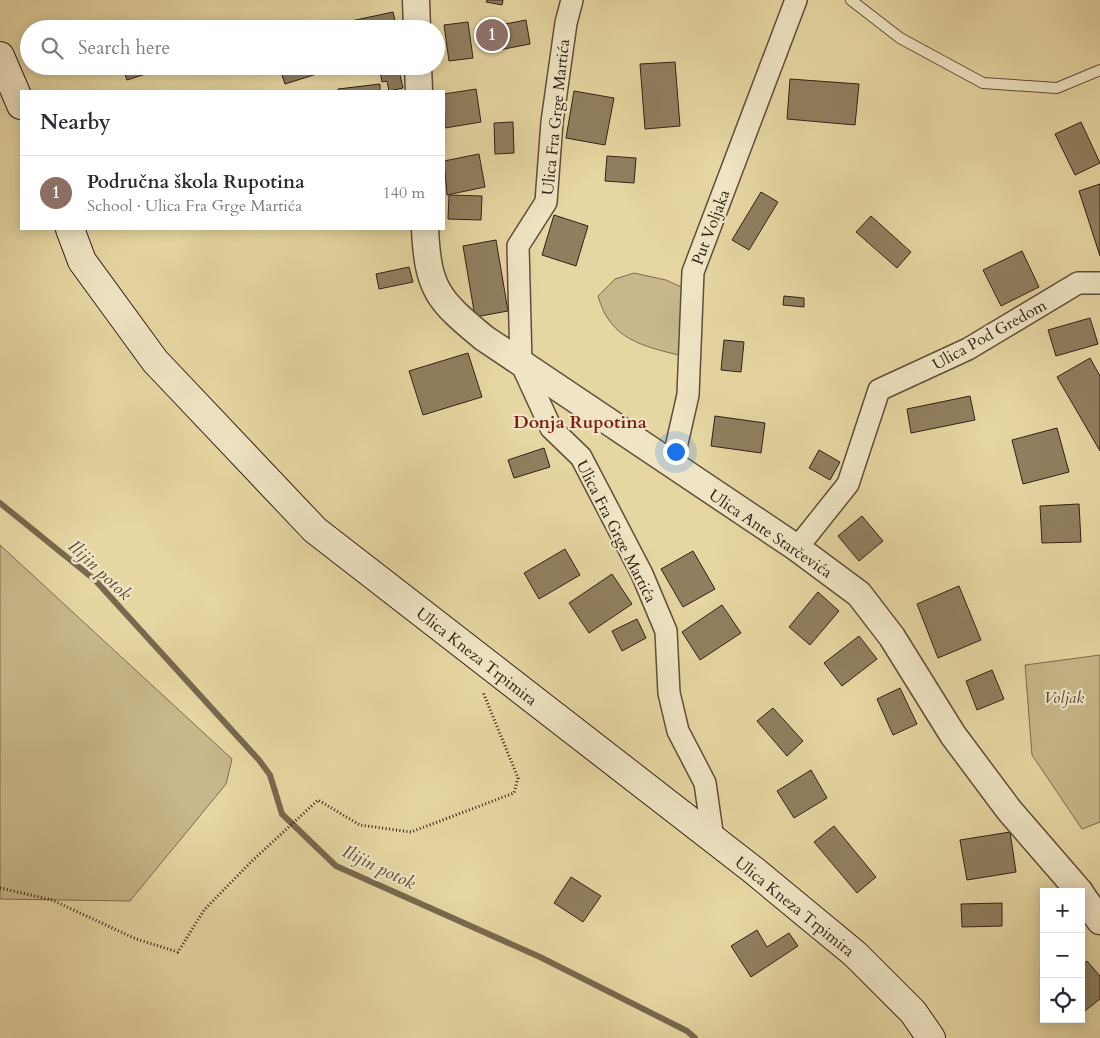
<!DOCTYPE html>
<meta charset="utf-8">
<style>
:root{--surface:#fff;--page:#f7f7f7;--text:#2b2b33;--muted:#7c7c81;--line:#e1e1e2;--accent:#ea580c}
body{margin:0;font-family:Cardo,serif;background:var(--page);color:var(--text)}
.controls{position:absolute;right:15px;bottom:15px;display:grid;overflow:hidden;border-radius:0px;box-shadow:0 2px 12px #0003}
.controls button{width:45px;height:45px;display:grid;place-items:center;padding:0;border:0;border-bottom:1px solid var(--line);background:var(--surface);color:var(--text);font:25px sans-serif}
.you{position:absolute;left:675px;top:451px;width:18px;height:18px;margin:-12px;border:4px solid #fff;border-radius:50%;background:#1a73e8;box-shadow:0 0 0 8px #1a73e833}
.badge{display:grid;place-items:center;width:32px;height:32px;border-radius:50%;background:var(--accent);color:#fff;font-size:16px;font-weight:700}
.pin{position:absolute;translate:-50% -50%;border:2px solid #fff;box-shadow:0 1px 5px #0006}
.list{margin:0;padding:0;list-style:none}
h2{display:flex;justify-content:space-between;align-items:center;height:65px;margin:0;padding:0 20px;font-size:21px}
h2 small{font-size:16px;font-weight:400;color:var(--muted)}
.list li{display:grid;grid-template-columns:32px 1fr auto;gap:15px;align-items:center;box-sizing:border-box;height:75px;padding:0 20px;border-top:1px solid var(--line)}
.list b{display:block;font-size:19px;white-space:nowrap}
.list p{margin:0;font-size:16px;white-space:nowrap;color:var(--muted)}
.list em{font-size:16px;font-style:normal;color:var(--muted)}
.icon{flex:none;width:28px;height:28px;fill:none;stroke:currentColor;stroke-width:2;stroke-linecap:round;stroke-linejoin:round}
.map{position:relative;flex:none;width:1100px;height:1038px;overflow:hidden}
.search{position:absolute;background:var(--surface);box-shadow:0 2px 12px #0003;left:20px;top:20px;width:425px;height:55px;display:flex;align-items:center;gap:12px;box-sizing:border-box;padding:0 18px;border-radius:28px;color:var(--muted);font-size:19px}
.panel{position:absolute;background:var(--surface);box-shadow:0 2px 12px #0003;left:20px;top:90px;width:425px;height:140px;border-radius:0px}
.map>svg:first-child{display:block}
.green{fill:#c7b78a;stroke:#7c6c50}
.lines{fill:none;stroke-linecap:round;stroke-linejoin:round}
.stream{stroke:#79684e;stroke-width:6}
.building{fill:#907f5f;stroke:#322017}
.service-casing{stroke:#5f4e3a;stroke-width:12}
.minor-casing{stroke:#5f4e3a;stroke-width:24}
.tertiary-casing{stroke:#5f4e3a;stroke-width:29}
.secondary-casing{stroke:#322017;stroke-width:30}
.path{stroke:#322017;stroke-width:3;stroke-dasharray:1 2.5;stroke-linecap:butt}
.service{stroke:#efe4c3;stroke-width:10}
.minor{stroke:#efe4c3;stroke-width:21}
.tertiary{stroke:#efe4c3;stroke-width:26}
.secondary{stroke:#efe4c3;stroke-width:28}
.labels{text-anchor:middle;stroke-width:4.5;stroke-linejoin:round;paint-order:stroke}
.street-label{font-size:16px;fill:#322017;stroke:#efe4c3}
.park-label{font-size:16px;font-style:italic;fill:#574634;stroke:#efe4c3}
.neighbourhood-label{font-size:18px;font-weight:bold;fill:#7a1f14;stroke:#efe4c3}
.water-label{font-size:18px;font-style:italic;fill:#5c4a37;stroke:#efe4c3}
</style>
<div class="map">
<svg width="1100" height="1038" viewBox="0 0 1100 1038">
<rect width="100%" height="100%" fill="#e6d6a2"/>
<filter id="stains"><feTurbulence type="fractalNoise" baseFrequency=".004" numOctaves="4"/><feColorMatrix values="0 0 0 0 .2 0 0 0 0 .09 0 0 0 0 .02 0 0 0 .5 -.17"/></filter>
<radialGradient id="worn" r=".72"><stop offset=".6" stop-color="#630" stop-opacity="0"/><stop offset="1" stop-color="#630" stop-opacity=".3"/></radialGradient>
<!-- green -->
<g class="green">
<path d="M634,273L666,280L688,290L682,356C643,346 610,340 598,296L615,279Z"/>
<polygon points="0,545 232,759 226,784 130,901 0,899"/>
<polygon points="1100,655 1100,822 1082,829 1032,755 1025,665"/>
</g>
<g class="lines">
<!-- stream -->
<polyline class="stream" points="0,503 95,580 259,760 270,775 282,814 336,866 540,957 687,1031 695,1038"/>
</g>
<!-- building -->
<g class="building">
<polygon points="487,0 503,0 502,5 486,2"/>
<polygon points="393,12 397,29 352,29 351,21"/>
<polygon points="526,20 530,44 499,50 495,26"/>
<polygon points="468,22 473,58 449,61 444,25"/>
<polygon points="675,62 680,126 645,129 640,64"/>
<polygon points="122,66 160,66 161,69 127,80"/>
<polygon points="279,66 321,66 323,72 285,84"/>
<polygon points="379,66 398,66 403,88 389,91 387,81 382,82"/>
<polygon points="790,79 859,84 855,125 787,119"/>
<polygon points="380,84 380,91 338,91 338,89"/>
<polygon points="476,89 481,122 445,128 444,94"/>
<polygon points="574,91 614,98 605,145 566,138"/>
<polygon points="513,122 514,153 495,154 494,123"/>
<polygon points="1081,122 1100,163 1075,175 1055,134"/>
<polygon points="479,154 485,187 447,195 444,161"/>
<polygon points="607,156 636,158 634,183 605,181"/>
<polygon points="1100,184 1100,256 1079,191"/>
<polygon points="761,192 778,202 749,250 732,240"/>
<polygon points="449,195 482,196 481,220 448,219"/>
<polygon points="554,215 588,226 576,266 542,255"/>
<polygon points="871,216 911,252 897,268 856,232"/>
<polygon points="496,240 508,311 475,317 463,246"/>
<polygon points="1022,251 1039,287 1001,306 983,270"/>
<polygon points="409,267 413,282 379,289 376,274"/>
<polygon points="784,296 804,298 804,307 783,305"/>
<polygon points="1090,318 1098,344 1056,356 1048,330"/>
<polygon points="724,340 744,342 741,372 721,370"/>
<polygon points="468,353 482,397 423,415 409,371"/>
<polygon points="1090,358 1100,376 1100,451 1057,377"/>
<polygon points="970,396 975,420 911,433 907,409"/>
<polygon points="715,416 765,423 761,453 711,446"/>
<polygon points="1057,428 1069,472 1023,484 1012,440"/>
<polygon points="544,448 550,467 514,478 508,460"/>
<polygon points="819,450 840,462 830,480 809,468"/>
<polygon points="1079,504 1081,542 1042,543 1040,506"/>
<polygon points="862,516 883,541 859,561 838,536"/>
<polygon points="565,549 580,575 539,599 524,573"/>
<polygon points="693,551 715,589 683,607 661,569"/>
<polygon points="612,574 632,604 589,633 569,603"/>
<polygon points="959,586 981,640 938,658 917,604"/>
<polygon points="818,592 839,611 810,645 789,627"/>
<polygon points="722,605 741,633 700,660 682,632"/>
<polygon points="637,619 646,638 622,651 612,631"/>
<polygon points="859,636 877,659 842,686 824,663"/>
<polygon points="992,670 1004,699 977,710 966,681"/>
<polygon points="900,688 917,724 893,735 877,699"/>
<polygon points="773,708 803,741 787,756 757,721"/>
<polygon points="811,770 827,798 794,818 777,791"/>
<polygon points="834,826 876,877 857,893 814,842"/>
<polygon points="1010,832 1016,872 967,880 960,840"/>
<polygon points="571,877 601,896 583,922 554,903"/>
<polygon points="1002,903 1002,926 962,927 961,904"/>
<polygon points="757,930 767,947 789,933 798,946 751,977 731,946"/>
<polygon points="1087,961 1100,976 1100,999 1081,1014 1081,966"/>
</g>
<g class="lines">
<!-- service casing -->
<g class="service-casing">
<polyline id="service" points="851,0 900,38 983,83 1057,88 1100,70"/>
</g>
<!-- minor casing -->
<g class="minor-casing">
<g id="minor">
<polyline points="572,0 566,23 552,122 546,202 518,246 521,363 551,428 581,457 642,574 666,631 669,693 678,731 705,783 713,839"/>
<polyline points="672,465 688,395 693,272 796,0"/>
<polyline points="797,548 848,484 879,390 968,349 1078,283 1100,283"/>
</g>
</g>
<!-- tertiary casing -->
<g class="tertiary-casing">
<g id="tertiary">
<polyline points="416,0 417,29"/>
<polyline points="418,66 419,91"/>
<path d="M425,229C428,290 438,300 484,338L797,548L859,594L892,637L953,735L1009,810L1080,892"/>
<polyline points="1081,894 1100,921"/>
</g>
</g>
<!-- secondary casing -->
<g class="secondary-casing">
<g id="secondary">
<polyline points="0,56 21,105"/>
<polyline points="70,229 82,261 155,361 315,530 752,869 855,954 913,1012 931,1038"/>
</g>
</g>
<!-- path -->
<polyline class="path" points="0,888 52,900 136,939 178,952 204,910 253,860 318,800 360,825 411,832 514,793 518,778 483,692"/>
<!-- service -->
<use href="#service" class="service"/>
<!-- minor -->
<use href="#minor" class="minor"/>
<!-- tertiary -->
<use href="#tertiary" class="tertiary"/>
<!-- secondary -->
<use href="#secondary" class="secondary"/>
</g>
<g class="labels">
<!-- street labels -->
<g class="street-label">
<text transform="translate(555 117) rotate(-84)" y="6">Ulica Fra Grge Martića</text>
<text transform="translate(710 227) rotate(-69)" y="6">Put Voljaka</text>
<text transform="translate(989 334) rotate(-29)" y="6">Ulica Pod Gredom</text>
<text transform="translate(617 531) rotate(63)" y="6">Ulica Fra Grge Martića</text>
<text transform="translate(771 533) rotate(34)" y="6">Ulica Ante Starčevića</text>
<text transform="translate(477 656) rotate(38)" y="6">Ulica Kneza Trpimira</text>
<text transform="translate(795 906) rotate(39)" y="6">Ulica Kneza Trpimira</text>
</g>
<!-- park labels -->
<g class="park-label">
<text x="1064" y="703">Voljak</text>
</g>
<!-- neighbourhood labels -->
<g class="neighbourhood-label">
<text x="580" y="428">Donja Rupotina</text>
</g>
<!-- water labels -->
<g class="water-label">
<text transform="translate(100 570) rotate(43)" y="6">Ilijin potok</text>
<text transform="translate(379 867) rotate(26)" y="6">Ilijin potok</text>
</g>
</g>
<rect width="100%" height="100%" filter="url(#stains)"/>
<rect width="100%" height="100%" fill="url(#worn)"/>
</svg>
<div class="controls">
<button>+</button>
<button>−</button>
<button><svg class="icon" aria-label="locate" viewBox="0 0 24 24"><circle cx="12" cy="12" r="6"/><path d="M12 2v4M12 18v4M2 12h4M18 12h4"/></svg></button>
</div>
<div class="you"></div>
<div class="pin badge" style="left:492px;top:35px;background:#8d6e63">1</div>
<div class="search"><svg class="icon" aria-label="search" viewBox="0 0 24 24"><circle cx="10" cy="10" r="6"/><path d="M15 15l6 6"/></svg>Search here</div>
<section class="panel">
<h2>Nearby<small></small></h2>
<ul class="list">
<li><span class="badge" style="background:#8d6e63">1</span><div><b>Područna škola Rupotina</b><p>School · Ulica Fra Grge Martića</p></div><em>140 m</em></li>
</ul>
</section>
</div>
